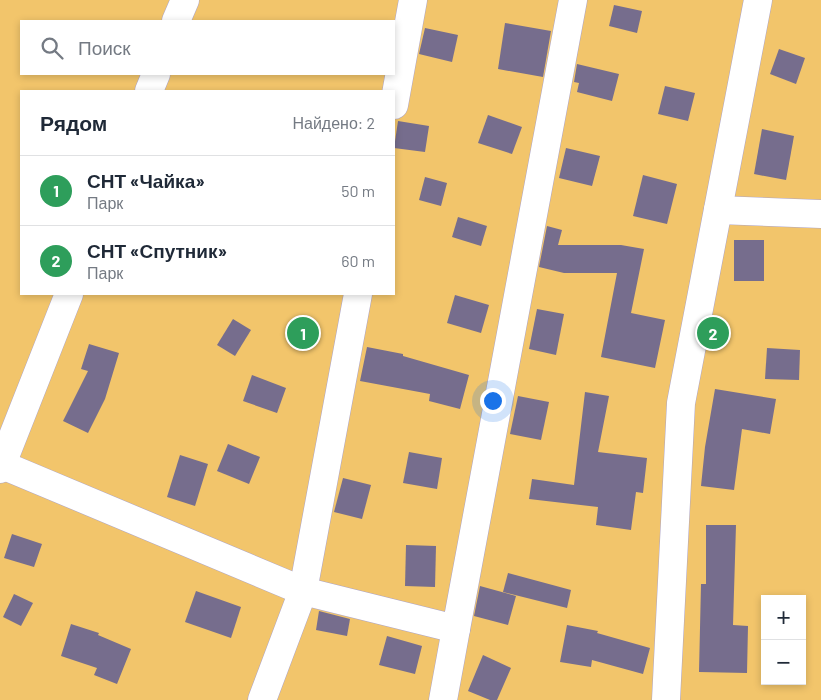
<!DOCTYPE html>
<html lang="ru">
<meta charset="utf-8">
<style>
:root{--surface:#fff;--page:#f6f6f7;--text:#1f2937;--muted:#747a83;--line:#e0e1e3;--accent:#d93025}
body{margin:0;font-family:Barlow,sans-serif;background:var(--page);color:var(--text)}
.controls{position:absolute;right:15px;bottom:15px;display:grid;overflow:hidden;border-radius:0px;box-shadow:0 2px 8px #0003}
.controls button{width:45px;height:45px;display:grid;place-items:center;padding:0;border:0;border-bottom:1px solid var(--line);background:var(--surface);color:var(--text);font:25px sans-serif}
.you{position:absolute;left:492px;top:400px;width:18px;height:18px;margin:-12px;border:4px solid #fff;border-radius:50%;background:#1a73e8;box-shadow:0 0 0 8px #1a73e833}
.badge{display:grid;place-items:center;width:32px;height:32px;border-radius:50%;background:var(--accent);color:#fff;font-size:16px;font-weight:700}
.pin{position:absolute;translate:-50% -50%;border:2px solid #fff;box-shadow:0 1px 5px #0006}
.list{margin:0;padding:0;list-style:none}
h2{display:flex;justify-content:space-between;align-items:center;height:65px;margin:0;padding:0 20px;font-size:21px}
h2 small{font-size:16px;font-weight:400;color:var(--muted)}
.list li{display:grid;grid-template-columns:32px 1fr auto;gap:15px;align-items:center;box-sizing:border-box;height:70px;padding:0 20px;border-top:1px solid var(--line)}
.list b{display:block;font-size:19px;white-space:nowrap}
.list p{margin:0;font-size:16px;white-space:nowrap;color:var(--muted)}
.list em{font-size:16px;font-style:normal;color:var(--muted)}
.icon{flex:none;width:28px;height:28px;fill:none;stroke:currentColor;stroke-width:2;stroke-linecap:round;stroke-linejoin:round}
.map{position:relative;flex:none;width:821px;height:700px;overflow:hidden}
.search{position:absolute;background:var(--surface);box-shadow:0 2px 8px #0003;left:20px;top:20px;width:375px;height:55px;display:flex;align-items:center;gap:12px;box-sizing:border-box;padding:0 18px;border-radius:0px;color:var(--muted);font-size:19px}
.panel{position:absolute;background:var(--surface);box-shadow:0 2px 8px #0003;left:20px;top:90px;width:375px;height:205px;border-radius:0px}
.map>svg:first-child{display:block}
.green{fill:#f2c56b;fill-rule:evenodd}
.building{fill:#766d8d}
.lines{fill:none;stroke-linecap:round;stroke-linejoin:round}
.minor-casing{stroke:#ada4c6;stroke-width:29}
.minor{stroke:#fff;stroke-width:28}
</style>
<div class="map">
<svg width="821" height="700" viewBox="0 0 821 700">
<rect width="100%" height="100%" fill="#f6f4fb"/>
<!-- green -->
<path class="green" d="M0,0H821V700H0ZM21,21H394V74H21ZM21,91H394V294H21ZM765,599H802V681H765Z"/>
<!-- building -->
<g class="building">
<polygon points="614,5 642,11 637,33 609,26"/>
<polygon points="505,23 551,31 543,77 498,69"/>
<polygon points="425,28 458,35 452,62 419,54"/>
<polygon points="779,49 805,58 796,84 770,74"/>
<polygon points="577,64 619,74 612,101 577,92 579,83 574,82"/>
<polygon points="665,86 695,93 688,121 658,114"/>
<polygon points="488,115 522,127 512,154 478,143"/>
<polygon points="398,121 429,126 425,152 394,148"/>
<polygon points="762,129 794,136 786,180 754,174"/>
<polygon points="566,148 600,156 592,186 559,178"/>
<polygon points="643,175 677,184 667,224 633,216"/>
<polygon points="425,177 447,183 441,206 419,200"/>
<polygon points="458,217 487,226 481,246 452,237"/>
<polygon points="547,226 562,230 558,245 621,245 644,249 631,313 665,320 655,368 601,357 617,273 564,273 539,267"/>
<rect x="734" y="240" width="30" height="41"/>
<polygon points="455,295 489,305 481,333 447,323"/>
<polygon points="537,309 564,314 556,355 529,349"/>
<polygon points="233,319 251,330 235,356 217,345"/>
<polygon points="89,344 119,353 105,399 88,433 63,421 88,371 81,369"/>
<polygon points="367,347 403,354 403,356 469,375 460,409 429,401 430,394 360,381"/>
<polygon points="767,348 800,350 799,380 765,379"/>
<polygon points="252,375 286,388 277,413 243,401"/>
<polygon points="715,389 776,399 770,434 742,429 734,490 701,486 705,447"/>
<polygon points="585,392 609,396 598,452 647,458 643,493 636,492 631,530 596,525 598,507 529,499 532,479 574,485"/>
<polygon points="518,396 549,402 541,440 510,434"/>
<polygon points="228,444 260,457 249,484 217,471"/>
<polygon points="409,452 442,458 437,489 403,483"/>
<polygon points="180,455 208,464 195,506 167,497"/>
<polygon points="343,478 371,485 362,519 334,512"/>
<polygon points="706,525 736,525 733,625 748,626 747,673 699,672 701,584 706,584"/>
<polygon points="12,534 42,544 34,567 4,558"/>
<polygon points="406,545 436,546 435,587 405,586"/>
<polygon points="508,573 571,590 567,608 503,592"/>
<polygon points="480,586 516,596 508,625 474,616"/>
<polygon points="196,591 241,607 231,638 185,622"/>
<polygon points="14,594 33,603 21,626 3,617"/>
<polygon points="319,611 350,619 347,636 316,630"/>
<polygon points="71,624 99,633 98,635 131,649 117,684 94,675 97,668 61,656"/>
<polygon points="567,625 598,631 597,633 650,648 643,674 592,660 591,667 560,662"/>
<polygon points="387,636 422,646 415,674 379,665"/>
<polygon points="483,655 511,668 497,700 490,700 468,691"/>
</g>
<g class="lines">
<!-- minor casing -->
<g class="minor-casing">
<g id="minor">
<polyline points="176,21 185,0"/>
<polyline points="149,91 156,74"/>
<polyline points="394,105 413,0"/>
<polyline points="718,210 821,214"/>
<polyline points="0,464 303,591 456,629 573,0"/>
<polyline points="0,469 69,294"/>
<polyline points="262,700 303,591 358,294"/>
<polyline points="443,700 456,629"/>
<polyline points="666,700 681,403 758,0"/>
</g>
</g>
<!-- minor -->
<use href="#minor" class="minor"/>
</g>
</svg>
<div class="controls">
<button>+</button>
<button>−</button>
</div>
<div class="you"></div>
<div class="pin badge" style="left:303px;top:333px;background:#2e9e5b">1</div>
<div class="pin badge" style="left:713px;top:333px;background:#2e9e5b">2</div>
<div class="search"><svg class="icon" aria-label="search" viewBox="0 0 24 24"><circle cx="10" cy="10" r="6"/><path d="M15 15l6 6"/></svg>Поиск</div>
<section class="panel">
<h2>Рядом<small>Найдено: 2</small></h2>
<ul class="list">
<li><span class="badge" style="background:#2e9e5b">1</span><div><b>СНТ «Чайка»</b><p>Парк</p></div><em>50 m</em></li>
<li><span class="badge" style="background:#2e9e5b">2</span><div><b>СНТ «Спутник»</b><p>Парк</p></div><em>60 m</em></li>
</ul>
</section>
</div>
